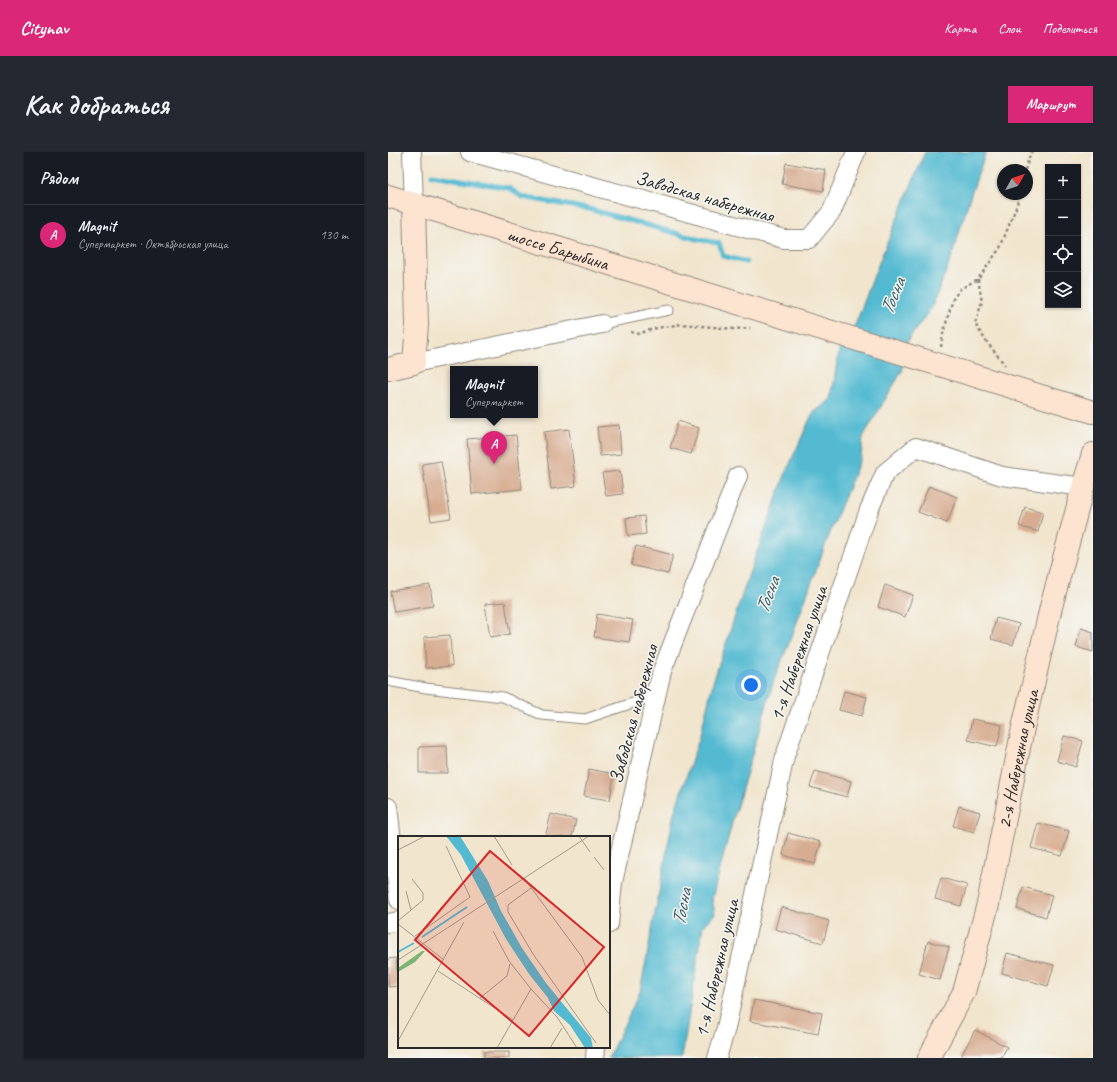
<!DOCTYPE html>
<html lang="ru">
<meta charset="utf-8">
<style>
:root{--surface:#171b24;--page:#242831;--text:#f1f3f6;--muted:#9ea1a6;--line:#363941;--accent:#db2777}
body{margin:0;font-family:Caveat,sans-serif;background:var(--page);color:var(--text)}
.controls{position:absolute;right:12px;top:12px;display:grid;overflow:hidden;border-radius:0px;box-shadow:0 1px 3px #0004}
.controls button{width:36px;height:36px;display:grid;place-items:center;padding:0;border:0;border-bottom:1px solid var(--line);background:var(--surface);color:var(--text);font:20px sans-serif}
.compass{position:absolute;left:609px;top:12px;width:36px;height:36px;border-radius:50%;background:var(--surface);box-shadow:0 1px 3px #0004;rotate:50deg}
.you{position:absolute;left:363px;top:533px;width:14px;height:14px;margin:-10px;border:3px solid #fff;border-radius:50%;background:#1a73e8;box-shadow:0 0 0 6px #1a73e833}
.badge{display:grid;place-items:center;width:26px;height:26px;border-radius:50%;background:var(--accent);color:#fff;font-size:13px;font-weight:700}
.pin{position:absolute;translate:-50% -33px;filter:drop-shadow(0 1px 2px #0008)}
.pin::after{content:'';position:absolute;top:21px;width:14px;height:12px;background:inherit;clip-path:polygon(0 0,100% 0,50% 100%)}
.popup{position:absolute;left:62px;top:214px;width:88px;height:52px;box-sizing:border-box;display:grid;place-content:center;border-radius:0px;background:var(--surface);filter:drop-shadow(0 1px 3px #0005);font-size:13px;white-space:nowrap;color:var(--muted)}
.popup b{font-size:15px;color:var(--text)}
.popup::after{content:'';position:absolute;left:50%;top:100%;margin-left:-8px;border:8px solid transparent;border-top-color:var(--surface)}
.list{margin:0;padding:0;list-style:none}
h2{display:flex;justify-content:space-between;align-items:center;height:52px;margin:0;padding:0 16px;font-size:17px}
h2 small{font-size:13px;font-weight:400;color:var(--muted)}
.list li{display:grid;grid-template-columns:26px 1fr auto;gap:12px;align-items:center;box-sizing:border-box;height:60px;padding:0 16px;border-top:1px solid var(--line)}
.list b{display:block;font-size:15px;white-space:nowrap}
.list p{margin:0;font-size:13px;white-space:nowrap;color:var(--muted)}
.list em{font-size:13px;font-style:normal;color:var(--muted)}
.icon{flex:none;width:22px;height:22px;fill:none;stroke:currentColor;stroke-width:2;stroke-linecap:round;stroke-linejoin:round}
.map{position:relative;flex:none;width:705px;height:906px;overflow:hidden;border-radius:0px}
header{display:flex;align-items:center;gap:24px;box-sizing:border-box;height:56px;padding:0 20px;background:var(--accent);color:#fff}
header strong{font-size:19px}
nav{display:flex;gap:22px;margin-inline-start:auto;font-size:14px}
.intro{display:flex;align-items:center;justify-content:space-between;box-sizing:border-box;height:96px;padding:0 24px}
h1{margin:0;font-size:28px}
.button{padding:10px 18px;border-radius:0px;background:var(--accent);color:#fff;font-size:14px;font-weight:700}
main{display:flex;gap:24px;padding:0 24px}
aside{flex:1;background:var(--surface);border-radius:0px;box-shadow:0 1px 3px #0004}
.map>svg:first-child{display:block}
.water{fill:#53bad1;stroke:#3f727e}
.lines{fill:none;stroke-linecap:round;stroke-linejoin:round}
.stream{stroke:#53bad1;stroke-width:5}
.building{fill:#d7ac90}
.lane-casing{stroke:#8e887c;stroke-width:11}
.street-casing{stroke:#8e887c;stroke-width:20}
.secondary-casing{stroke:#8e887c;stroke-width:24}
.path{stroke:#8e887c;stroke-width:2.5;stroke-dasharray:3 3;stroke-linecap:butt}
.lane{stroke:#fff;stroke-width:9}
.street{stroke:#fff;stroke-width:18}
.secondary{stroke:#fde4d1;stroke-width:22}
.labels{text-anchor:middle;stroke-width:3;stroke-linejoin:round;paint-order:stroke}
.street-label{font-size:19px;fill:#2b2b2b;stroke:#f6f6f2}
.water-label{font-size:20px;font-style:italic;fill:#395d65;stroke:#f6f6f2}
.inset-river{fill:none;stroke:#53bad1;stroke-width:2}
.inset-road{fill:none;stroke:#a29b8c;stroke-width:1}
.view{fill:#d62828;fill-opacity:0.15;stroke:#d62828;stroke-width:2}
.inset-edge{fill:none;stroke:#2b2b2b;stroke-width:2}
</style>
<header>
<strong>Citynav</strong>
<nav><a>Карта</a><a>Слои</a><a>Поделиться</a></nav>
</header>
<div class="intro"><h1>Как добраться</h1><a class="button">Маршрут</a></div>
<main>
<aside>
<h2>Рядом<small></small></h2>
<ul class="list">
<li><span class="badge">A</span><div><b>Magnit</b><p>Супермаркет · Октябрьская улица</p></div><em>130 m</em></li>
</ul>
</aside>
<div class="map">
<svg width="705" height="906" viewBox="0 0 705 906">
<rect width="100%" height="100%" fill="#f6f6f2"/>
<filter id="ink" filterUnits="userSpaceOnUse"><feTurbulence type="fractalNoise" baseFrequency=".025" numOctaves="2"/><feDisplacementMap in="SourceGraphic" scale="8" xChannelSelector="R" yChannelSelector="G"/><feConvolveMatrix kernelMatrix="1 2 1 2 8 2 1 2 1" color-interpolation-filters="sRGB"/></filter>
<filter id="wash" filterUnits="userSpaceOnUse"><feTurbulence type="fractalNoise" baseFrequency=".012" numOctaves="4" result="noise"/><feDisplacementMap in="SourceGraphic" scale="16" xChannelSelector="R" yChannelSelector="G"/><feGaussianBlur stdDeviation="0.9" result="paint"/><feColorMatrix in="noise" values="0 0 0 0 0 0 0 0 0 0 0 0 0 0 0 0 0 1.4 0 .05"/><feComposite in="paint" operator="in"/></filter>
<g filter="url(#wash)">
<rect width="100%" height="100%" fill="#f1e5cd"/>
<!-- water -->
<polygon class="water" points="537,0 598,0 581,48 563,107 544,155 520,188 514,219 475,285 473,305 438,391 404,484 386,528 346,664 324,747 327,762 315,774 294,906 220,906 252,840 286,661 311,587 326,527 362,419 397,323 424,262 443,247 451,198 468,171 490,113"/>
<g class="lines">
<!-- stream -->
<polyline class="stream" points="44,23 121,36 134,45 201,57 309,87 331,91 335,104 358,110"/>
</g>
<g id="blocks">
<!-- building -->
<g class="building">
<polygon points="398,11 438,18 435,39 394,32"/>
<polygon points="290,269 311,276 303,302 282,296"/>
<polygon points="231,273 233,302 212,304 209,275"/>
<polygon points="181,277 188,334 163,337 156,280"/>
<polygon points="128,283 134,337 84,342 79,287"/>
<polygon points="53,309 63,366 43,369 34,312"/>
<polygon points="232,319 235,342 218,344 214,321"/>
<polygon points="541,334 569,345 559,371 530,360"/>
<polygon points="637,355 655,360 650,380 631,374"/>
<polygon points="256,364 258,382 240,384 238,366"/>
<polygon points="248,394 285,403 280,422 243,413"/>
<polygon points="42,433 45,454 6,460 2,439"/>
<polygon points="497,433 525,443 517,465 490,455"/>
<polygon points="117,450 122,482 102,485 97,452"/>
<polygon points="209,462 245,468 241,490 206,485"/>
<polygon points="608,466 631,472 625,493 603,487"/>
<polygon points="693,476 705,480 705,500 688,495"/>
<polygon points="62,483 64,514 38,516 36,485"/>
<polygon points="456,539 479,545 474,564 451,558"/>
<polygon points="584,567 614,573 609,595 580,588"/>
<polygon points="676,584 695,589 688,615 669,609"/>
<polygon points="59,594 60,621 31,621 31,595"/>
<polygon points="201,617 226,622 222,648 196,644"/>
<polygon points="427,619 463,629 459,645 422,635"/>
<polygon points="571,654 592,660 586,680 565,674"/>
<polygon points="163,662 188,668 184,685 157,685"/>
<polygon points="650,671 681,679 674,704 643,696"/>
<polygon points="400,681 433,690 427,712 395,703"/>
<polygon points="553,726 579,733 573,754 547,747"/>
<polygon points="635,735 664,743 658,765 629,757"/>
<polygon points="393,755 441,769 435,791 387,777"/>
<polygon points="540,789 561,795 552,828 531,822"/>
<polygon points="619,801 666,813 660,834 614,821"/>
<polygon points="8,806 10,834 0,835 0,807"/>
<polygon points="366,848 434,861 430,882 362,869"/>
<polygon points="587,878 619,895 613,906 577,906 573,904"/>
<rect x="96" y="900" width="25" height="6"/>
</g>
</g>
</g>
<g filter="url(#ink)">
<use href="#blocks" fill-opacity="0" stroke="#8e887c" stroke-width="1"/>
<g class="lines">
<!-- lane casing -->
<g class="lane-casing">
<g id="lane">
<polyline points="214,172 281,158"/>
<polyline points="0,529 38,536 115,545 154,563 197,567 257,547 266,532"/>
</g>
</g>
<!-- street casing -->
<g class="street-casing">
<g id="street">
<polyline points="24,0 26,52"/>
<polyline points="82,0 396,87 421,87 444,59 468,0"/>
<polyline points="26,211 214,172"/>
<polyline points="0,655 11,748"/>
<polyline points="0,771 11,769"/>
<polyline points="221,772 225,730 274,519 350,324"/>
<polyline points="207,906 208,895"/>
<polyline points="329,906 338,876 397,604 481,358 497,321 528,295 614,324 695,335"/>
</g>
</g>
<!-- secondary casing -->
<g class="secondary-casing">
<g id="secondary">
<path id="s1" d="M0,44L705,260"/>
<polyline points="0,217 26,211 29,173 26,52"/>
<path id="s2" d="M541,906L576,840L600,752L635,576L663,455L695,335L705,302"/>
</g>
</g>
<!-- path -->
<g class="path">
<polyline points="637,18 642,3 644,0"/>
<polyline points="590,127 594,150 587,172 598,189 617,213"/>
<polyline points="243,180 249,182 269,176 294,172 345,177 362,176"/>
<polyline points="553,195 555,182 565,147 572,137 590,127 612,96 629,53 631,42"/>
</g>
<!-- lane -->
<use href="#lane" class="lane"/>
<!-- street -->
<use href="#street" class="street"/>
<!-- secondary -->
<use href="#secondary" class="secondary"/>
</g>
</g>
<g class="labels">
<!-- street labels -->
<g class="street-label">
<text transform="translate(317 44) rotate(16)" y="7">Заводская набережная</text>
<text dy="7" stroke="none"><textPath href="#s1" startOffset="178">шоссе Барыбина</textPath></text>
<text transform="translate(410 501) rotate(-71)" y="7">1-я Набережная улица</text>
<text transform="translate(245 562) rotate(-75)" y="7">Заводская набережная</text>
<text dy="7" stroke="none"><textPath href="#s2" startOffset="314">2-я Набережная улица</textPath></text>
<text transform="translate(328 816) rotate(-77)" y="7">1-я Набережная улица</text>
</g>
<!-- water labels -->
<g class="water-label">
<text transform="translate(504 144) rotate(-68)" y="7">Тосна</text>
<text transform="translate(379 443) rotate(-69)" y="7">Тосна</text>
<text transform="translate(293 755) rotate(-79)" y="7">Тосна</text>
</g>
</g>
<!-- overview -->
<g transform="translate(10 684)">
<rect width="212" height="212" fill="#f1e5cd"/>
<path d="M24,115H27L17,126L0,136V132Z" fill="#7bb472"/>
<path d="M48,0H62L90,45L103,75L124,112L148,147L193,202L195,212H187L172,189L156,175L150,162L131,138L108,103L63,19Z" fill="#53bad1"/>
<path class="inset-river" d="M24,101L69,71M0,116L16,107"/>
<path class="inset-road" d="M96,0L114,29M181,0L192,16M0,14L27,0M196,21L206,34M126,42L184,121L200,164L212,179M133,52L110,69V76L135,118L198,207M8,55L13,74M0,85L25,64V57L14,43M0,88L46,124M95,95L111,125L133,153L159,181L179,212M17,100L72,61L48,10M0,124L191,0M40,135L115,184M82,162L109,140L112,128M0,205L66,86M99,212L133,153M152,212L164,192"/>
<path class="view" d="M92,15L206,111L131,200L17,104Z"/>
<rect width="212" height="212" class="inset-edge"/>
</g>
</svg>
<div class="controls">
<button>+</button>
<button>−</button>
<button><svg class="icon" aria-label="locate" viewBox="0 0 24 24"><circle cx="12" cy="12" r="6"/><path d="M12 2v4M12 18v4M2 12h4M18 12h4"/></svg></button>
<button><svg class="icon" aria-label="layers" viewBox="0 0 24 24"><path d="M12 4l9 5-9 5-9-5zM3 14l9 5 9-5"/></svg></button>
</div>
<svg class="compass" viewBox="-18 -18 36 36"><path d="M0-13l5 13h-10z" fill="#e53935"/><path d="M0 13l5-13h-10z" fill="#9ea1a6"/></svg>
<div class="you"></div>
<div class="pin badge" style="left:106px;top:312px">A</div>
<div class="popup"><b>Magnit</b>Супермаркет</div>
</div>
</main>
